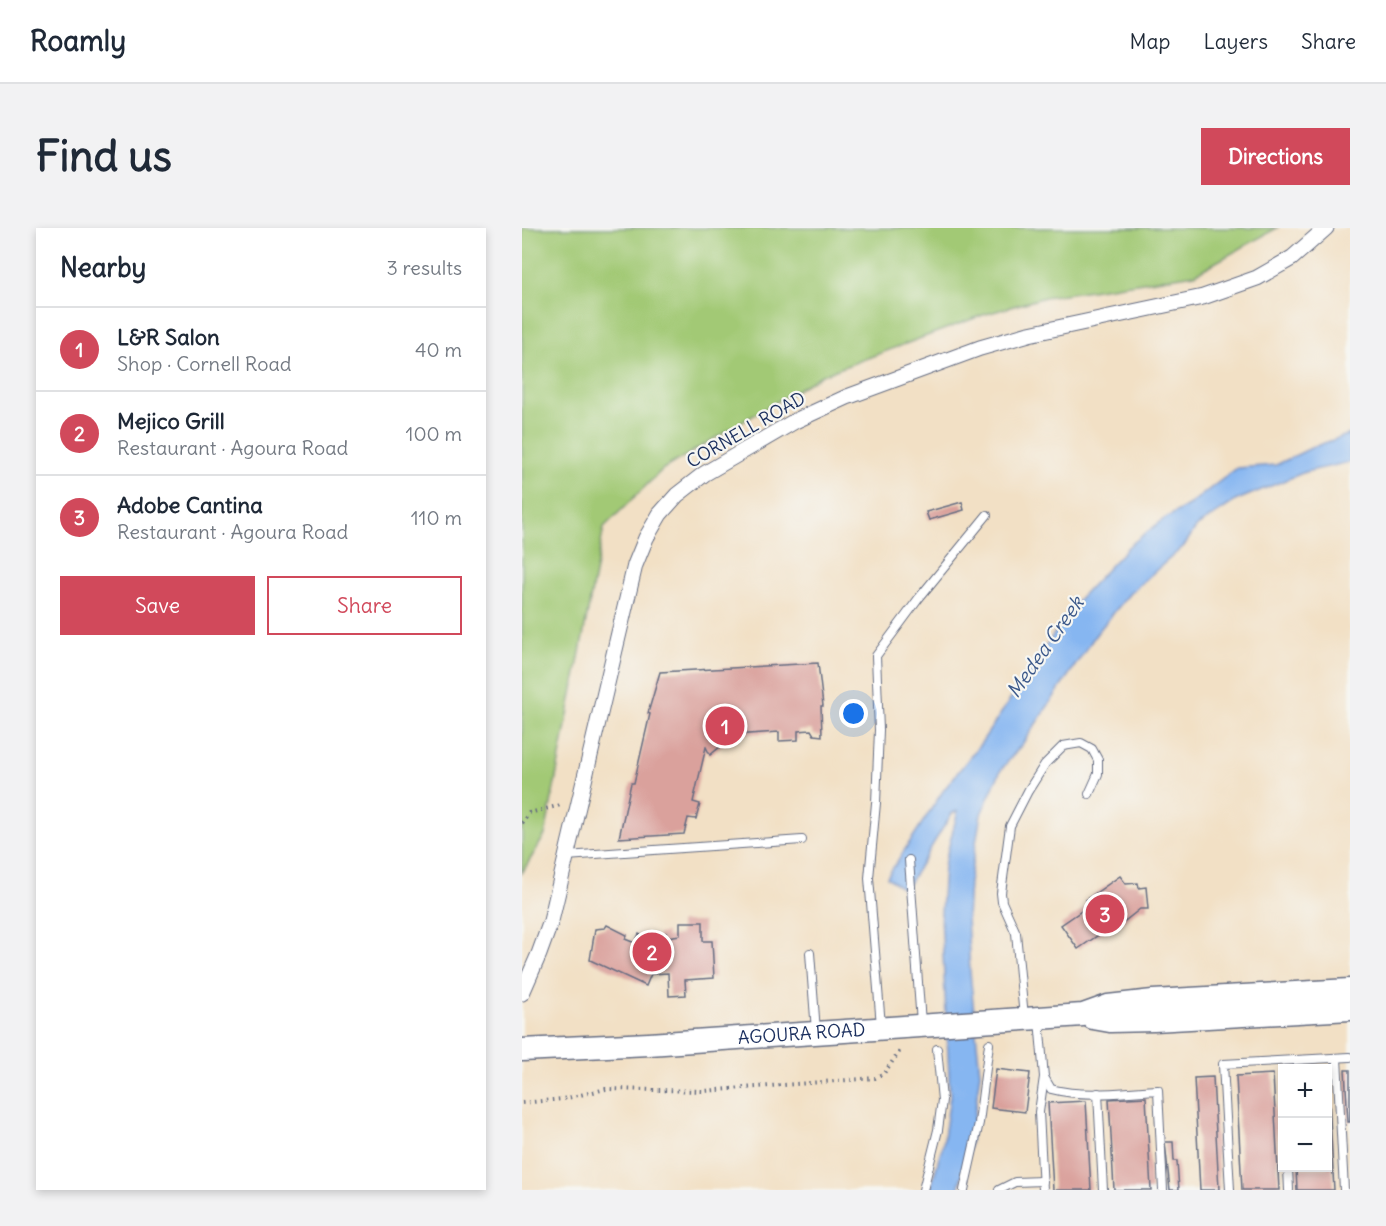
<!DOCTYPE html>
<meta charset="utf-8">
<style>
:root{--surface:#fff;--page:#f2f2f3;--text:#1f2937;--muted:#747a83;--line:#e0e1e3;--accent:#d1495b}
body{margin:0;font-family:Delius,sans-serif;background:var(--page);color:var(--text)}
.controls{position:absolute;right:18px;bottom:18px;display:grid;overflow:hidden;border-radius:0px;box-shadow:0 3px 9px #0003}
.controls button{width:54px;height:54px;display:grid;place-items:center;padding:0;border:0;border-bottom:2px solid var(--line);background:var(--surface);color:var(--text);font:30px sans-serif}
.you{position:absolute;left:332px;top:486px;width:21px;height:21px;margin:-15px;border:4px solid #fff;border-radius:50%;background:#1a73e8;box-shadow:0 0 0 9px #1a73e833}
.badge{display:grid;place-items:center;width:39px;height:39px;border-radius:50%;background:var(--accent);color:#fff;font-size:20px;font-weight:700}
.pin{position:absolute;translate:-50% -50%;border:3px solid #fff;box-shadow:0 2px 6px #0006}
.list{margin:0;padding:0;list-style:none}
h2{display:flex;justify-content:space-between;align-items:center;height:78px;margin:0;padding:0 24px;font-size:26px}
h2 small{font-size:20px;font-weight:400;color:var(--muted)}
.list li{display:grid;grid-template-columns:39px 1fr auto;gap:18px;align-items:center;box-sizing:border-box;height:84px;padding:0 24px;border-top:2px solid var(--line)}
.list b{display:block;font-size:22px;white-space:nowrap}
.list p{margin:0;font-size:20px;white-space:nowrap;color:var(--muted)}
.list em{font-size:20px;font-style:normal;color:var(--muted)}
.actions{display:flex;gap:12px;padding:18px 24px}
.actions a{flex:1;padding:14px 0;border:2px solid var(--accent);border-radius:0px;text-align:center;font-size:21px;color:var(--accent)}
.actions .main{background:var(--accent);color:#fff}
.map{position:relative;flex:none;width:828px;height:962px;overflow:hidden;border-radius:0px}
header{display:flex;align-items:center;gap:36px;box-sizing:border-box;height:84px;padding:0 30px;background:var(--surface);border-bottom:2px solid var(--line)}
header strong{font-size:28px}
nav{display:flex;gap:33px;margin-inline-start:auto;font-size:21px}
.intro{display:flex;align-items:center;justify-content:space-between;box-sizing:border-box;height:144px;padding:0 36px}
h1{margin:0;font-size:42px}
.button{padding:15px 27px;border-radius:0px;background:var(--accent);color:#fff;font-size:21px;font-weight:700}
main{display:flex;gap:36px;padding:0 36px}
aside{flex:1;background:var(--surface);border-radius:0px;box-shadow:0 3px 9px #0003}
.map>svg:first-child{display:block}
.green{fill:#a2c974;stroke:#5e7c69;stroke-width:1.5}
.water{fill:#86b6f1;stroke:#5072a8;stroke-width:1.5}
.building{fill:#daa19c}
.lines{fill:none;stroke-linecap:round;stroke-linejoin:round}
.service-casing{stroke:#666d82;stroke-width:10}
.minor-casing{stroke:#666d82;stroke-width:17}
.secondary-casing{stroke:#666d82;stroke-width:25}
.path{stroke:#666d82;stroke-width:4;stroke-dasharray:1.5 4.5;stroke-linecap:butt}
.service{stroke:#fff;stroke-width:8}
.minor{stroke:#fff;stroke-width:15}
.secondary{stroke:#fff;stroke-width:22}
.labels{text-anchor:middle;stroke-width:4.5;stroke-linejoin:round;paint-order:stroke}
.street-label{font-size:18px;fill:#1b2f5e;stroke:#f6f6f2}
.water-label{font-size:20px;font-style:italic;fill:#3b588a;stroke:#f6f6f2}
</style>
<header>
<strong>Roamly</strong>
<nav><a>Map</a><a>Layers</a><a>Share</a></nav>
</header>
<div class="intro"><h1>Find us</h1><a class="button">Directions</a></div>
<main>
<aside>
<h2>Nearby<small>3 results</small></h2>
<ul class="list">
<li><span class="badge">1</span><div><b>L&amp;R Salon</b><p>Shop · Cornell Road</p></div><em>40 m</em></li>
<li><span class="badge">2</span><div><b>Mejico Grill</b><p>Restaurant · Agoura Road</p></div><em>100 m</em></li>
<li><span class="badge">3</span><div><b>Adobe Cantina</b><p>Restaurant · Agoura Road</p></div><em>110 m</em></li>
</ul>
<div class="actions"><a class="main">Save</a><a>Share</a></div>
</aside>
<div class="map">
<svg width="828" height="962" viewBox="0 0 828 962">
<rect width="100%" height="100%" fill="#f6f6f2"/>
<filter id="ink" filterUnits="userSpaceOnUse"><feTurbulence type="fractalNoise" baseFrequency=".0167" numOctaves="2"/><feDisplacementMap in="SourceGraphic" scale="12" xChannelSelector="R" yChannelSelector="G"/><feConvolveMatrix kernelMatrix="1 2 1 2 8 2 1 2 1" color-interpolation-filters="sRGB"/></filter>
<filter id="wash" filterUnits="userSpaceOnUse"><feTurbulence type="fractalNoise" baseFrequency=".008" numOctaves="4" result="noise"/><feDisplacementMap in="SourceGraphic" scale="24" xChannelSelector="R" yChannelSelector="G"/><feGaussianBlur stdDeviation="1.35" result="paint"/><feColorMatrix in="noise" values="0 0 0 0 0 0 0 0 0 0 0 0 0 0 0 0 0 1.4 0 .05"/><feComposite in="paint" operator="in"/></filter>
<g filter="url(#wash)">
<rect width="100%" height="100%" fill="#f2e0c5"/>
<!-- green -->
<polygon class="green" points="0,0 755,0 673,46 523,69 461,87 300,147 141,241 82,299 23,607 0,645"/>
<!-- water -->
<polygon class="water" points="828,206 828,234 783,244 715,272 675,298 662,318 608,365 575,405 501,515 479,542 459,586 447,654 445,690 448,744 458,845 449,912 436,962 408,962 421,916 428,868 419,686 422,637 436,583 430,585 383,662 365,649 421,563 459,515 552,376 607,318 642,291 668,276 715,240 754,237 791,219"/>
<g id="blocks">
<!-- building -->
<g class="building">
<polygon points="440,274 442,282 407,292 404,284"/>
<polygon points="296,435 301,478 299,478 300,508 292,507 289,502 276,503 276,512 257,513 257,504 197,508 204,514 188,527 184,519 171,574 178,576 174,591 166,590 162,606 97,610 109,555 112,555 128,486 126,485 138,444"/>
<polygon points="598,648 604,656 616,655 617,660 624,659 626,681 618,681 594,700 591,697 556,721 539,697 568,677 564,672"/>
<polygon points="158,694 181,694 181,713 190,713 192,750 163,752 164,767 147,768 146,745 129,746 124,758 68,732 73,701 83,700 85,697 105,707 103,711 113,715 117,706 134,715 136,706 144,705 145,709 158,707"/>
<polygon points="474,841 508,845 503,884 469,880"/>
<polygon points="823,842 828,842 828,894 826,894"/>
<polygon points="751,846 757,962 720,962 714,848"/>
<polygon points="691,849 697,962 678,962 672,850"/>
<polygon points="624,869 629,962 592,962 587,871"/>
<polygon points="806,872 807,872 812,962 775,962 774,940 806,940"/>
<polygon points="564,873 569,962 531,962 526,875"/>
<polygon points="643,914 651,914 652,933 655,933 657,962 648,962"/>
</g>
</g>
</g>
<g filter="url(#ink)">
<use href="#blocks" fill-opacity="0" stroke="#666d82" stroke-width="1.5"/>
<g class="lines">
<!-- service casing -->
<g class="service-casing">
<g id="service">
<polyline points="44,628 280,612"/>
<polyline points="387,632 399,795"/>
<polyline points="288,725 294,803"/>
<polyline points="502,789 494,705 480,674 479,665 488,598 506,563 523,536 541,518 559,515 570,521 576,532 576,546 567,566"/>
<path d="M517,792L522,849L529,861C563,870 601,864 636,862L641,962"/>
<polyline points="359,798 347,650 354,575 357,502 354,428 397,370 465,287"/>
<polyline points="815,830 822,962"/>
<polyline points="576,865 581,962"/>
<polyline points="766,940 767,962"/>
<polyline points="401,962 416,902 420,872 415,821"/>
<polyline points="442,962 457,895 467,816"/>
<polyline points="477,962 493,954 521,953"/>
<polyline points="521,962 517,884 522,849"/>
<polyline points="708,962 701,836 828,829"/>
</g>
</g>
<!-- minor casing -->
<g class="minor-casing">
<polyline id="minor" points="0,765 17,726 29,693 113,337 124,310 138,286 155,267 182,246 273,193 325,169 458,120 507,106 681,69 735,50 770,30 804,0"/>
</g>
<!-- secondary casing -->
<g class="secondary-casing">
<g id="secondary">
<polyline points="571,790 588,793 632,792 828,781"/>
<path id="s1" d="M0,822L127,816L561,787L586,778L631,773L828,762"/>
</g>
</g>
<!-- path -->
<g class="path">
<polyline points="0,595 7,585 39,577"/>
<polyline points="0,875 41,871 84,861 182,863 353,850 362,845 378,823"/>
</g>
<!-- service -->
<use href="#service" class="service"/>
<!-- minor -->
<use href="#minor" class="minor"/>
<!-- secondary -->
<use href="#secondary" class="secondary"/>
</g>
</g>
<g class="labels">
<!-- street labels -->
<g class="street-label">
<text transform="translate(224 202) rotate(-30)" y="6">CORNELL ROAD</text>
<text dy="6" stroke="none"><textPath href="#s1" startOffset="280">AGOURA ROAD</textPath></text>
</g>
<!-- water labels -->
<g class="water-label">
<text transform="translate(523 419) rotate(-55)" y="7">Medea Creek</text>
</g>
</g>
</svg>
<div class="controls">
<button>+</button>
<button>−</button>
</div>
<div class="you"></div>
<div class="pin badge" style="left:203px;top:498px">1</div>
<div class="pin badge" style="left:130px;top:724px">2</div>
<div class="pin badge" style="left:583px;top:686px">3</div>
</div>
</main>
